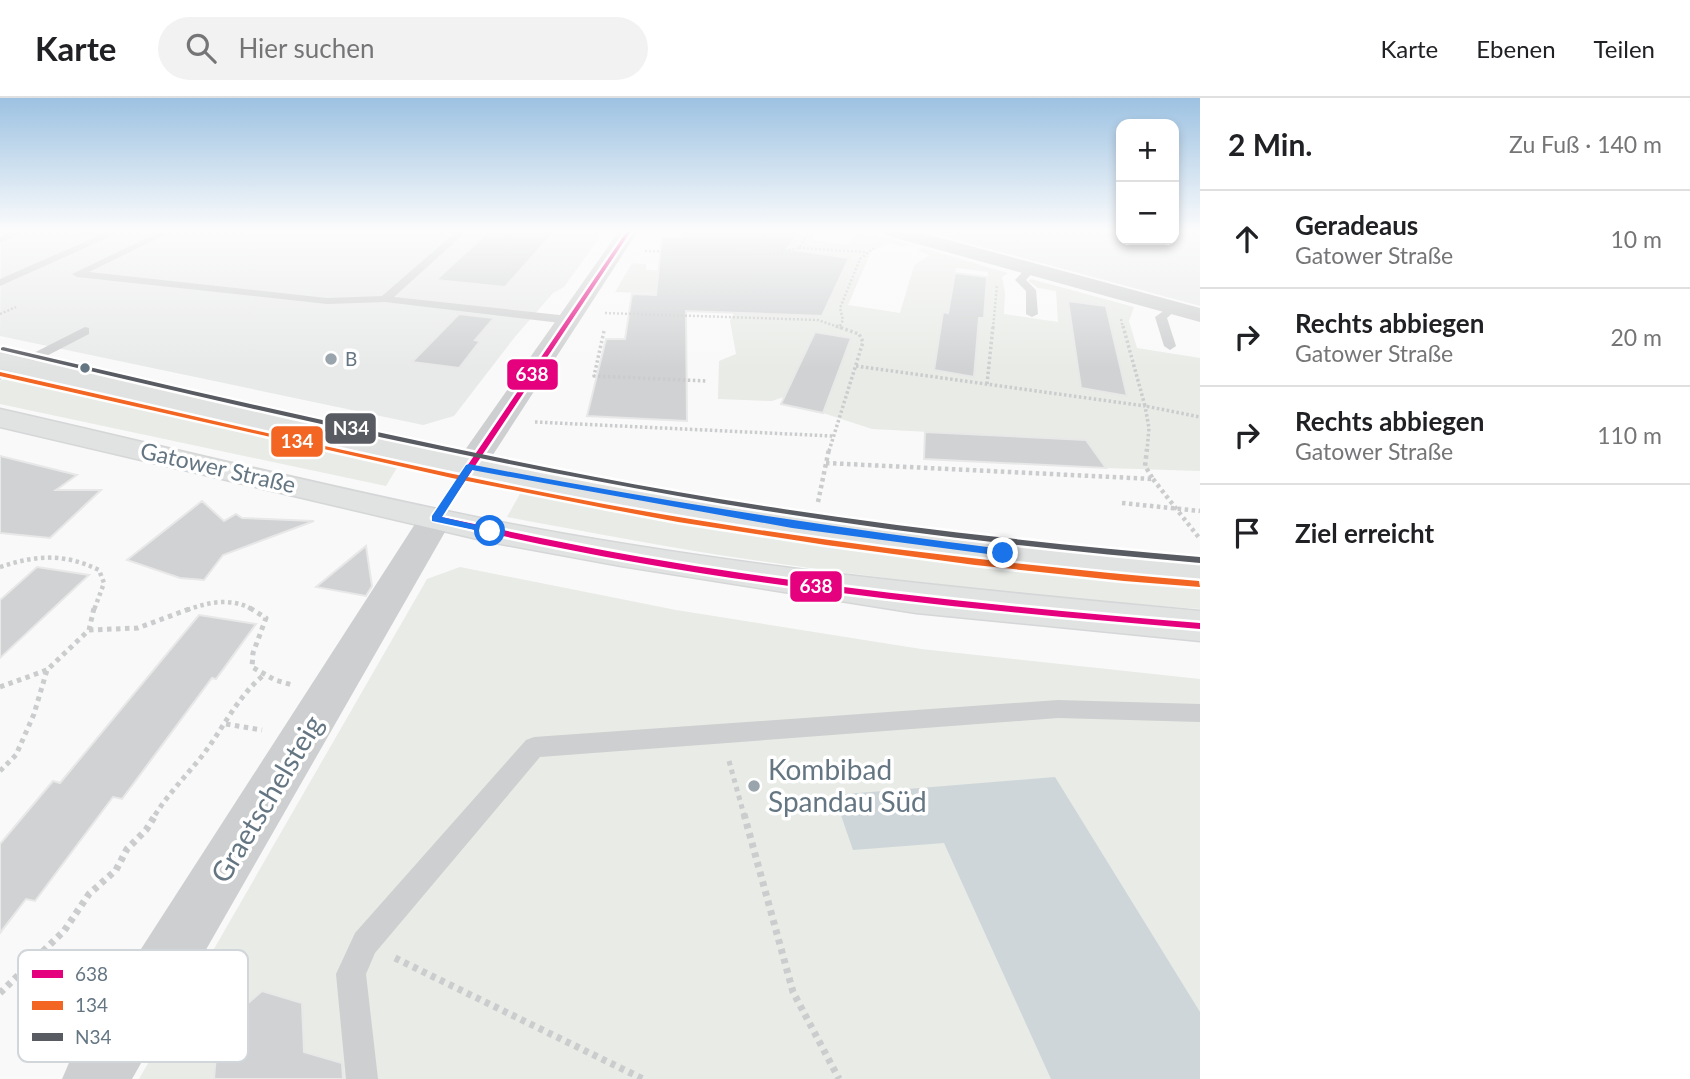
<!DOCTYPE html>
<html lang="de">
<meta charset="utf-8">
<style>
:root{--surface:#fff;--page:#f2f2f2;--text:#202124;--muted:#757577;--line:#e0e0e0}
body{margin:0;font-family:Lato,sans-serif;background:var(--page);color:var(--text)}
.controls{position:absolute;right:21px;top:21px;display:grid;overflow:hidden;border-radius:14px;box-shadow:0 4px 10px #0003}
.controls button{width:63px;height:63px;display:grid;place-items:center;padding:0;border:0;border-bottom:2px solid var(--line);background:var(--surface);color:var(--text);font:35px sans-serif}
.stop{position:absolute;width:21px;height:21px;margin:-16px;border:5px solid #1a73e8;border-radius:50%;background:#fff}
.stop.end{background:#1a73e8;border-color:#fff;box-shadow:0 2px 7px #0008}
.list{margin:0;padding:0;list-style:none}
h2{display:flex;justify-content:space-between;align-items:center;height:91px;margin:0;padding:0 28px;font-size:30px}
h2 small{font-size:23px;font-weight:400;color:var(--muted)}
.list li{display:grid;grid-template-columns:46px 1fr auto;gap:21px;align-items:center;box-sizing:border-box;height:98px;padding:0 28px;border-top:2px solid var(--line)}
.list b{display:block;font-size:26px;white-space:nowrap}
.list p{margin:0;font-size:23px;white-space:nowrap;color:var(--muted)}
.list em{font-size:23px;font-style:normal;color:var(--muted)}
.icon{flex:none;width:38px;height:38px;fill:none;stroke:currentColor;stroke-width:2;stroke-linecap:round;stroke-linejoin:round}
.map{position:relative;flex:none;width:1200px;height:981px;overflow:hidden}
header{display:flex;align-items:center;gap:42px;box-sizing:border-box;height:98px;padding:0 35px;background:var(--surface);border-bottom:2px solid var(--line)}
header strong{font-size:33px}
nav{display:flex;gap:38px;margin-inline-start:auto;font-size:24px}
.search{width:490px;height:63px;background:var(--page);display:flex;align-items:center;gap:18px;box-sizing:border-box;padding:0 24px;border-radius:38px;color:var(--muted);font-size:26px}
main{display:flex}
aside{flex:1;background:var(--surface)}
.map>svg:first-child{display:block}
.built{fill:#e8e9e9}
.green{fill:#e8ebe6;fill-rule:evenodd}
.water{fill:#ced6d9}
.building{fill:#d0d2d3;stroke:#e8e8e8;stroke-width:2}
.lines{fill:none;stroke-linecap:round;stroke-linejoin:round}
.secondary-casing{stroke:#d5d6d7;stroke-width:3}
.path-far4{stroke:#cbcccd;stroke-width:2.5;stroke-dasharray:2 2;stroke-linecap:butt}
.path-far3{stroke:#cbcccd;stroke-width:3.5;stroke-dasharray:2.5 2.5;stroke-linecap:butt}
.path-far2{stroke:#cbcccd;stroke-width:4.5;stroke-dasharray:3.5 3.5;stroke-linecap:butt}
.path-far1{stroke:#cbcccd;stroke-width:5;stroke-dasharray:4.5 4.5;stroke-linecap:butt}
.path{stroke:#cbcccd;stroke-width:7;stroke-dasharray:5 5;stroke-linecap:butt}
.lane{fill:#cecfd0;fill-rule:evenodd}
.street{fill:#cecfd0;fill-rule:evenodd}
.secondary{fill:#e1e2e2;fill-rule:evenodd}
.bus-1-casing{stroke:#fff;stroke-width:5}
.bus-2-casing{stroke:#fff;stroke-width:5}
.bus-3-casing{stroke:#fff;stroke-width:5}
.bus-1{fill:#e5007d;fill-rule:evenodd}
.bus-2{fill:#f26522;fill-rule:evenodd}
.bus-3{fill:#595b62;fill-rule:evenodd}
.route{fill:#1a73e8}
.poi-dot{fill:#99a4ac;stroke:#fff;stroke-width:2.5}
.bus-dot{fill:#657683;stroke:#fff;stroke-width:2.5}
.labels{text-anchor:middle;stroke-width:7;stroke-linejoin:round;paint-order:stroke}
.far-poi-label{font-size:19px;fill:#657683;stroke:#fff;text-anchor:start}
.street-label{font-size:23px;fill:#657683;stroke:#fff}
.near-poi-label{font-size:28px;fill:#657683;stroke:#fff;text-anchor:start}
.near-street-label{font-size:28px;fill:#657683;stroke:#fff}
.key{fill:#fff;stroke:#d1d6da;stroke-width:2}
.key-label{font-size:19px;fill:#657683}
.line-badge{stroke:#fff;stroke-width:2.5}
.badge-label{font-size:19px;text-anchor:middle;font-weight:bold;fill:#fff}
</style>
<header>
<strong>Karte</strong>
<div class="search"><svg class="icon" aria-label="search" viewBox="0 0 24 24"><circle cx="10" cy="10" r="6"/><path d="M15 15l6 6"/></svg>Hier suchen</div>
<nav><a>Karte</a><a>Ebenen</a><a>Teilen</a></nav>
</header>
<main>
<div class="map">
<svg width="1200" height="981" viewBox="0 0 1200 981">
<rect width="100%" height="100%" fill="#f9f9f9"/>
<!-- built -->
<g class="built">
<polygon points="1,133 604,133 564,189 553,195 514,240 454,318 423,327 0,238"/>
<polygon points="924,133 1121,133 1121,142 1174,142 1174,133 1200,133 1200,208"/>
</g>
<!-- green -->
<g class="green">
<path d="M799,133H818L813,142L849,147L856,135L852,133H862L909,146L903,149L889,145L871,154L848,207L900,215L914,167L930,157L918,153L923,150L1008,175L1002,179L1005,195L1004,216L1058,224L1056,193L1038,190L1028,183L1031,181L1134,209L1129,223L1137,250L1200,260V373L1106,370L1086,342L872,331L823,315L850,240L815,234L784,299L772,303L718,301L719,263L736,256L730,223L734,215L789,217L826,208L848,160L819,156L786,202L615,194L632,165L646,166V172L714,173L762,143L790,147ZM956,170L988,174L984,220H979L973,279L934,272L943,214L949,215ZM1068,203L1106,208L1127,298L1081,290Z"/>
<polygon points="11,278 398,368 386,388 0,306 0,283"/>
<path d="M521,394C746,438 972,468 1200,489V511C1050,500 901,484 753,462C671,450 589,434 507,419Z"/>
<polygon points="460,469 676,512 921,551 1200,581 1200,981 139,981 427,481"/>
</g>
<!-- water -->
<polygon class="water" points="1055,679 1200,914 1200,981 1051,981 944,745 853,752 834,697"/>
<!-- building -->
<g class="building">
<polygon points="489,133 555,133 505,189 436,182"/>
<polygon points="682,133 799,133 787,151 849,160 822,218 686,213 687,323 587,318 606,241 625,241 632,196 656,197 662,139 681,140"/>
<polygon points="955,175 987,179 984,220 979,220 974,279 934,272 943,214 948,215"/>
<polygon points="1068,203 1106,208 1127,298 1081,290"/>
<polygon points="459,216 494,220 475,242 480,243 459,270 412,264"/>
<polygon points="815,234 851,240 823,315 781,306"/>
<polygon points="925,334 1086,342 1106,370 924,361"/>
<polygon points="0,358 77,377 56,392 101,392 50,440 0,435"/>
<polygon points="202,403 224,423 236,416 242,420 314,423 223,457 204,482 180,480 127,462"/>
<polygon points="366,448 372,488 366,498 316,489"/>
<polygon points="37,469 89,477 0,560 0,502"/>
<polygon points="199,517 256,526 216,581 212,580 122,701 113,699 35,803 26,801 0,835 0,746 53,683 60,685"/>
<polygon points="262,893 302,905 304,954 342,965 343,981 214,981 218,931"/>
</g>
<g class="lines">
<!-- secondary casing -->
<g class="secondary-casing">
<g id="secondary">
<path d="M0,255C201,300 402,349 605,385C802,421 1000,446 1200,461V487C1029,473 858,451 689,421C457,380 229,324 0,271Z"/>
<path d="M0,311C163,348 326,389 490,422C724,468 962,491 1200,513V543L916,515L621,468L490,444L0,329Z"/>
</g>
</g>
<!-- path-far4 -->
<g class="path-far4">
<polyline points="799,150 865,154"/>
<polyline points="645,153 771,156 799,150 810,133"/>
<polyline points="605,215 818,222 841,230"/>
<polyline points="0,216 16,209"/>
<polyline points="1121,221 1123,230"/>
<polyline points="840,228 843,222 840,210 860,161 874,150"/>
<polyline points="993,230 997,187"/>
</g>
<!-- path-far3 -->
<g class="path-far3">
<polyline points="1123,228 1145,308 1200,319"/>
<polyline points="604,233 594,278 707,283"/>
<polyline points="856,268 1145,308 1149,330 1147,353"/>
<polyline points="987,286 993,228"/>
<polyline points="535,324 832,338"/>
<polyline points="829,353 863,244 859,236 836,228"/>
</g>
<!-- path-far2 -->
<g class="path-far2">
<polyline points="826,365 1153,381 1145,368 1147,351"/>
<polyline points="1153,381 1200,441"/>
<polyline points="818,404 829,351"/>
<polyline points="1122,405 1200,413"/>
<path d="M0,469C36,457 64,455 99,472L104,485L94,512"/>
<path d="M187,512C209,504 232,499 253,512"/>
</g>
<!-- path-far1 -->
<g class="path-far1">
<polyline points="250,510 266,520 253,555 252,569 275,582 292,587"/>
<polyline points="89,532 138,530 192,510"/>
<polyline points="0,589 47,572"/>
<polyline points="226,626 262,632"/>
<polyline points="729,663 744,717"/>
<polyline points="0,673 16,657 34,616 47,572 89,532 94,510"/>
<path d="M155,717C169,695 186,678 202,658C223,631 238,597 265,576"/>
</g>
<!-- path -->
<g class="path">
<polyline points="744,716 793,894 839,981"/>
<polyline points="395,860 643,981"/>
<polyline points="0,895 64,833 89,796 116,772 127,751 146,732 156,716"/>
</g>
<!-- lane -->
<g class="lane">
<polygon points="12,133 25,133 0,145 0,139"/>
<polygon points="71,133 102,133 114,137 0,188 0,181 98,138"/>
<polygon points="154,133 164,133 167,136 89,174 327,200 382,198 457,133 467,133 394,199 569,218 575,222 569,226 385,204 327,206 77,179 72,176 155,136"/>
<polygon points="1027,169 1036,171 1026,182 1036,192 1038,216 1032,219 1026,216 1026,193 1015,182"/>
<polygon points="1172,207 1178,210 1167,220 1176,248 1170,252 1164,248 1155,219"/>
<polygon points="85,229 89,230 89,236 0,282 0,272"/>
<polygon points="1058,602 1200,606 1200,624 1058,620 540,659 375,855 366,876 378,981 346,981 336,876 355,835 526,642 534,639"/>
</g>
<!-- street -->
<g class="street">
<polygon points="619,133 638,133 485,369 480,376 469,379 458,376 453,369"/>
<polygon points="883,133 915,133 1200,210 1200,224 885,137"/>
<polygon points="436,409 448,412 453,420 132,981 62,981 72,958 424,412"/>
</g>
<!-- secondary -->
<use href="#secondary" class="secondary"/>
<!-- bus-1 casing -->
<g class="bus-1-casing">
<path id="bus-1" d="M627,133H631L441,419C534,439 627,458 722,472C880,496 1040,512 1200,525V531C943,510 684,483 433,422L432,420L433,418Z"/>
</g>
<!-- bus-2 casing -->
<g class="bus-2-casing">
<path id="bus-2" d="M0,274C201,319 401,368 604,406C801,442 1000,466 1199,483L1200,489L1124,483L975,467L826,447L678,424L604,410L452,380L0,278Z"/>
</g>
<!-- bus-3 casing -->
<g class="bus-3-casing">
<path id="bus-3" d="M3,249C227,301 452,354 678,394C851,424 1025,444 1200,459V465C1025,450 851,429 678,398C450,358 225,305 1,252V250Z"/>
</g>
<!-- bus-1 -->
<use href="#bus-1" class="bus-1"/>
<!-- bus-2 -->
<use href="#bus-2" class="bus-2"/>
<!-- bus-3 -->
<use href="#bus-3" class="bus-3"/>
</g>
<!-- sky -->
<linearGradient id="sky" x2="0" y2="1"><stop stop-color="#9dc2e2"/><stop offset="0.49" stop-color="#fcfcfc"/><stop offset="1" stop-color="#fcfcfc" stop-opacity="0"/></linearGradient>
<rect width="1200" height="271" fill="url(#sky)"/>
<!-- route -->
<path class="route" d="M469,366C646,401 824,428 1003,451L1008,455L1003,458L792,430L472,372L442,419L494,431V436L432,423V418L466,367Z"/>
<!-- markers -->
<g class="poi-dot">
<circle cx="331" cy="261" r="7"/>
<circle cx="754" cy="688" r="7"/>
</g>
<circle class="bus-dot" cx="85" cy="270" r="6"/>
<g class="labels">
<!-- far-poi labels -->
<g class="far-poi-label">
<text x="345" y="268">B</text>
</g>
<!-- street labels -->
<g class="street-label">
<text transform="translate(218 370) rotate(13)" y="8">Gatower Straße</text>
</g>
<!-- near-poi labels -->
<g class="near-poi-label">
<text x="768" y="682">Kombibad<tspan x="768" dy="32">Spandau Süd</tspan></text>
</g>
<!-- near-street labels -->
<g class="near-street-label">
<text transform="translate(267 701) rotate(-59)" y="10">Graetschelsteig</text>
</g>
</g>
<!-- legend -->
<rect x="18" y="852" width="230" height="112" rx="10" class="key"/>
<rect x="32" y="872" width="31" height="8" fill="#e5007d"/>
<rect x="32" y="903" width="31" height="9" fill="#f26522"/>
<rect x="32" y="935" width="31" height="8" fill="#595b62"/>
<g class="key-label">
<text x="75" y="883">638</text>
<text x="75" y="914">134</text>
<text x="75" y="946">N34</text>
</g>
<g class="line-badge">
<rect x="506" y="260" width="53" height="33" rx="7" fill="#e5007d"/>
<rect x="324" y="314" width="53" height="33" rx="7" fill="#595b62"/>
<rect x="270" y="327" width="54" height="33" rx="7" fill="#f26522"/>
<rect x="789" y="472" width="54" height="33" rx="7" fill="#e5007d"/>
</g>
<g class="badge-label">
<text x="532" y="283">638</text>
<text x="351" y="337">N34</text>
<text x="297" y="350">134</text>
<text x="816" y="495">638</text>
</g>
</svg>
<div class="controls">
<button>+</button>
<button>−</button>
</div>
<div class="stop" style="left:490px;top:433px"></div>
<div class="stop end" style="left:1003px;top:455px"></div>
</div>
<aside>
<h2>2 Min.<small>Zu Fuß · 140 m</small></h2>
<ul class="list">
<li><svg class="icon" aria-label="ahead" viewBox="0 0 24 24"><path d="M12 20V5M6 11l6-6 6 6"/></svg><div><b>Geradeaus</b><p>Gatower Straße</p></div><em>10 m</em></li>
<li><svg class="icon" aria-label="right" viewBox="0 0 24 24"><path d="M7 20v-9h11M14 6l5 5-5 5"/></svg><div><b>Rechts abbiegen</b><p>Gatower Straße</p></div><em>20 m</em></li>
<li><svg class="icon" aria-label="right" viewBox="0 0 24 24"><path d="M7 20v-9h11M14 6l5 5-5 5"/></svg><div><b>Rechts abbiegen</b><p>Gatower Straße</p></div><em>110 m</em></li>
<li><svg class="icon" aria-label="arrive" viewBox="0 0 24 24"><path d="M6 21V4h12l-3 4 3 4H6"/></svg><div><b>Ziel erreicht</b></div></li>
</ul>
</aside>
</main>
